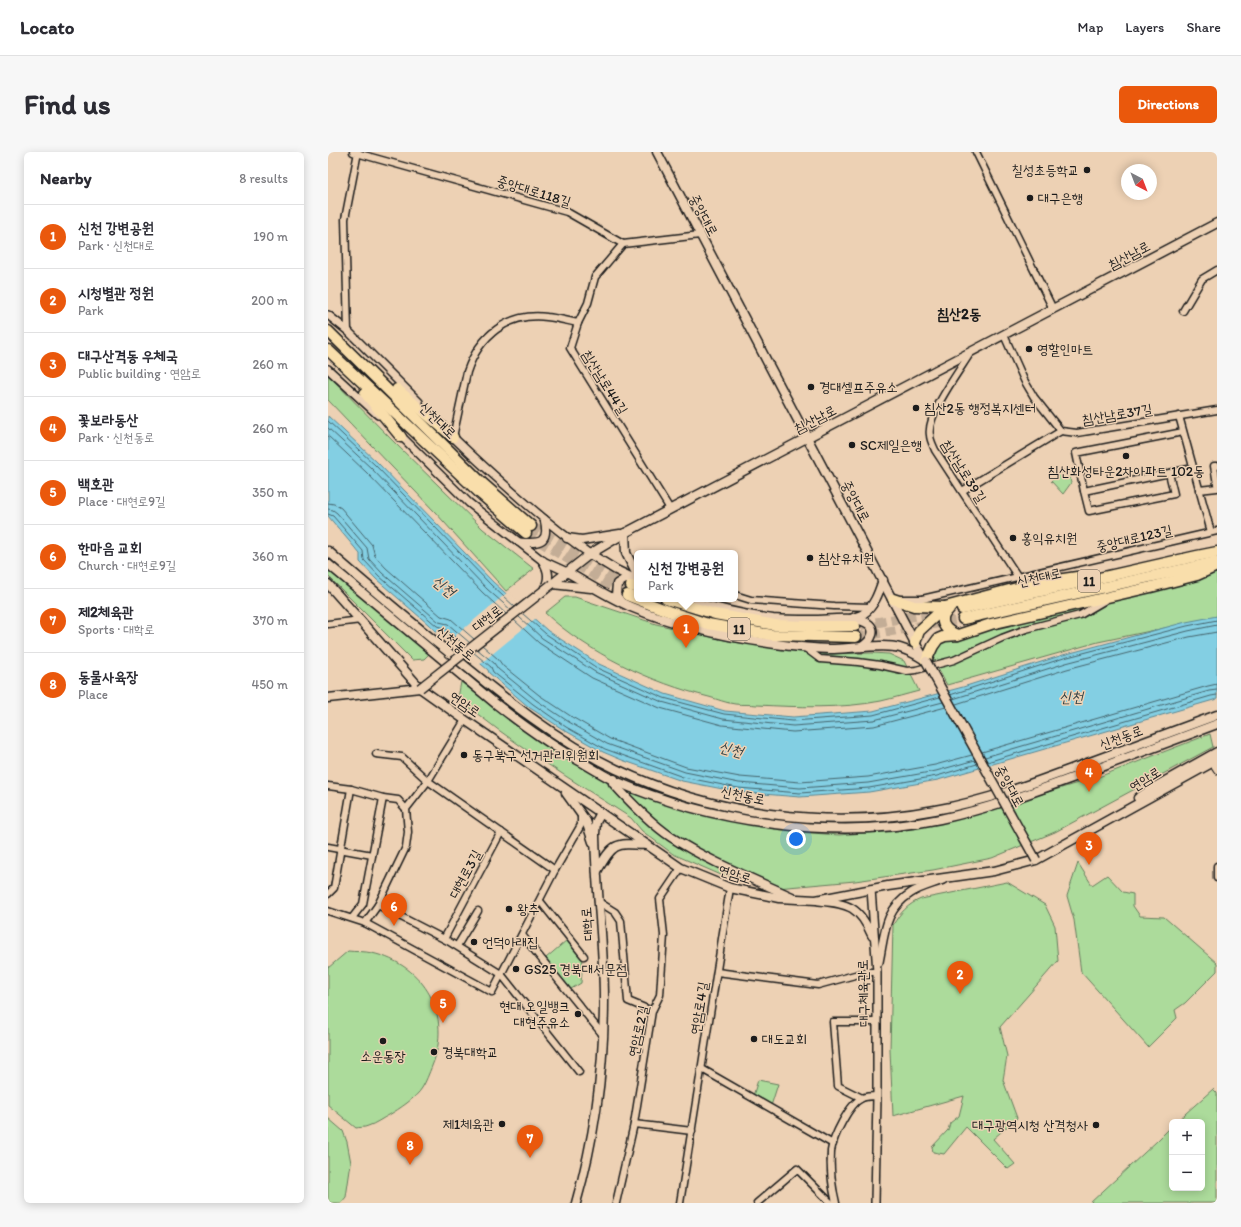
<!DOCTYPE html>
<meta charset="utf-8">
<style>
:root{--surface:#fff;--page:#f7f7f7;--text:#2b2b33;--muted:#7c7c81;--line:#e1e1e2;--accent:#ea580c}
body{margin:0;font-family:Itim,"Poor Story",sans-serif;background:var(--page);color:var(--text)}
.controls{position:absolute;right:12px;bottom:12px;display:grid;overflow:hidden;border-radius:6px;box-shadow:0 2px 10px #0003}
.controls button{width:36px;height:36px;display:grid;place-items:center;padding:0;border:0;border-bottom:1px solid var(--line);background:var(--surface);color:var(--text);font:20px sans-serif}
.compass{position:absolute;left:793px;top:12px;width:36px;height:36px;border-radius:50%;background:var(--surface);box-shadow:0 2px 10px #0003;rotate:138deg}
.you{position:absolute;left:468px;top:687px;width:14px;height:14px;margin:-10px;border:3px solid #fff;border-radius:50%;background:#1a73e8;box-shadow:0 0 0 6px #1a73e833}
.badge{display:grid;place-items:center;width:26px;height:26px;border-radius:50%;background:var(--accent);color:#fff;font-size:13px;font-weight:700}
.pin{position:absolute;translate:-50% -33px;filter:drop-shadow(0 1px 2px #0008)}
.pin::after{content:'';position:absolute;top:21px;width:14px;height:12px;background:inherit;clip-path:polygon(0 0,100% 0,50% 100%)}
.popup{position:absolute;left:306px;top:398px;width:104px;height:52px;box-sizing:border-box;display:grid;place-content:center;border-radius:6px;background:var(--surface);filter:drop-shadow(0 1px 3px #0005);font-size:13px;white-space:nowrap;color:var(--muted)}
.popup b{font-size:15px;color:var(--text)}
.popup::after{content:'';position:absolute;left:50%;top:100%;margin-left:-8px;border:8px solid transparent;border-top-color:var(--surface)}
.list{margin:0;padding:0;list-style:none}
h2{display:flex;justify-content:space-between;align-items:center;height:52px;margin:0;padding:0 16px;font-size:17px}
h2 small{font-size:13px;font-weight:400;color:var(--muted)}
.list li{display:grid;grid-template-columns:26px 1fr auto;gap:12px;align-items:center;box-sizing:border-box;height:64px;padding:0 16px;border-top:1px solid var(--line)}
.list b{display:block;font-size:15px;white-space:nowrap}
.list p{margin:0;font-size:13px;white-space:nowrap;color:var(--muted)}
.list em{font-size:13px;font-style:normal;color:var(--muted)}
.map{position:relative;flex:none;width:889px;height:1051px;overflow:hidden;border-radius:6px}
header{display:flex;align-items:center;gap:24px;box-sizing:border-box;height:56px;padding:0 20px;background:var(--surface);border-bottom:1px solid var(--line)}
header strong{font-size:19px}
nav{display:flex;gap:22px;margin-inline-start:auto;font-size:14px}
.intro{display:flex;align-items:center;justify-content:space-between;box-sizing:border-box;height:96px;padding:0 24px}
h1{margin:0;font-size:28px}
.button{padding:10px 18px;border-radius:6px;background:var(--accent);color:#fff;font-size:14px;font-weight:700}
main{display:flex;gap:24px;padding:0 24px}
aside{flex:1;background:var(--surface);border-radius:6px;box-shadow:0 2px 10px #0003}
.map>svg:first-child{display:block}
.green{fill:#acdb9b;stroke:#647c5c}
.water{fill:#83cfe3;stroke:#5a8793}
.pier{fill:#edd1b4}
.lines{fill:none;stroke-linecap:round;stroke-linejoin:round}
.shore{stroke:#45646c;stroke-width:1}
.trunk-tunnel{stroke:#c3ad96;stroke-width:10;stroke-dasharray:10 5;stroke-linecap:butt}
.minor-casing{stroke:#1c1c1c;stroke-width:9}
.tertiary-casing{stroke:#1c1c1c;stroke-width:10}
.secondary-casing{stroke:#1c1c1c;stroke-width:11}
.trunk-casing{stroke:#1c1c1c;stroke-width:13}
.minor{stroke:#edd1b4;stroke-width:6}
.tertiary{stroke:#edd1b4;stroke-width:7}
.secondary{stroke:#edd1b4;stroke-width:8}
.trunk{stroke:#f9deab;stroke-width:10}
.secondary-bridge-casing{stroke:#1c1c1c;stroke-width:11;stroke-linecap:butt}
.secondary-bridge{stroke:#edd1b4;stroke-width:8}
.poi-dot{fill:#1c1c1c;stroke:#edd1b4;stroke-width:1.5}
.labels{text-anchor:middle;stroke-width:3;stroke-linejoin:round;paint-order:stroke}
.shield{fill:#edd1b4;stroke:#5b524a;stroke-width:1}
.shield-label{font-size:13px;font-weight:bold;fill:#1c1c1c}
.poi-label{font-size:14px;fill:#1c1c1c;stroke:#edd1b4;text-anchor:start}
.street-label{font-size:14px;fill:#1c1c1c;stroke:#edd1b4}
.neighbourhood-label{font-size:15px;font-weight:bold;fill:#1c1c1c;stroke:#edd1b4}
.water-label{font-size:15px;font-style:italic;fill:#314044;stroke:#edd1b4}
</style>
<header>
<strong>Locato</strong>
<nav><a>Map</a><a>Layers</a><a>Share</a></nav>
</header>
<div class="intro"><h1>Find us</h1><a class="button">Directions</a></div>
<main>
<aside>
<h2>Nearby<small>8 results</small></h2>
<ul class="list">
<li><span class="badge">1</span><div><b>신천 강변공원</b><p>Park · 신천대로</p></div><em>190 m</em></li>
<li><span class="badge">2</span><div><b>시청별관 정원</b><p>Park</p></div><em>200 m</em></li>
<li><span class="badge">3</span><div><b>대구산격동 우체국</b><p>Public building · 연암로</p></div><em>260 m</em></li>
<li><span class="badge">4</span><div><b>꽃보라동산</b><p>Park · 신천동로</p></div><em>260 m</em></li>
<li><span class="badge">5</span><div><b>백호관</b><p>Place · 대현로9길</p></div><em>350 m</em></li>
<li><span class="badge">6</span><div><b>한마음 교회</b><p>Church · 대현로9길</p></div><em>360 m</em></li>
<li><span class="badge">7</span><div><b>제2체육관</b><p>Sports · 대학로</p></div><em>370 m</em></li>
<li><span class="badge">8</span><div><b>동물사육장</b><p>Place</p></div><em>450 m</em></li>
</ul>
</aside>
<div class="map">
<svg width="889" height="1051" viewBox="0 0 889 1051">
<rect width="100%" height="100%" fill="#edd1b4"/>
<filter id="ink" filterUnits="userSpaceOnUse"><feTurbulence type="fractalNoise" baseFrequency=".025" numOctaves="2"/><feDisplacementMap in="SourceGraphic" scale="8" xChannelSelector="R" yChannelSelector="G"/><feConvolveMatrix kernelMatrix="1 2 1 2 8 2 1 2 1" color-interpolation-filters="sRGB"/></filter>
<g filter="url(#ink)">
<!-- green -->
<g class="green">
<polygon points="0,223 68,292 155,377 206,417 178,439 107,360 0,248"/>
<path d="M734,318C740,320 742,325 743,331L735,342L723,329Z"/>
<polygon points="889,413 889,465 770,490 619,533 604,506 607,491 630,487 784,436"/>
<polygon points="0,415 101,502 96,507 84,508 0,424"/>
<path d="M237,445H247L328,472L405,490L497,502L544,501L561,502L576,509L591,539C579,542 566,546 553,549C513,557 469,555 429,553C422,552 414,553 407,552C398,551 389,547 381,545C324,531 260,501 217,461Z"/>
<path d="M133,530L184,570L231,601L276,628L340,652L383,664L470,680L511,683L561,679L654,660L773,624L882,582L885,595L727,680L664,706L605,718L527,729L449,736L393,723L345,702L314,679L303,666C244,628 183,591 130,546Z"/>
<polygon points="750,711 764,733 779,723 795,740 805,742 805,754 812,764 836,765 889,811 889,819 857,851 847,858 849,866 820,895 753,820 746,768 739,744"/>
<path d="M679,730L717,753L727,774L730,809L672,875L679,904L675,928L689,966L665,987L687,1012L680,1017L638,975L616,1002L605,1000L604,995L620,978L622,971L631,964L636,944L565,964L562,898L565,773C572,761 580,752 593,747Z"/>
<polygon points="239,788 255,805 253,831 243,837 218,806"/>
<path d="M20,799C27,800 37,799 44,801C97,813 125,863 104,914C101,921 98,930 94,936C88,946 71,957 61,963C55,966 47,972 40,974C36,976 31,975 28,976L0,953V816Z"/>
<polygon points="430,928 450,932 443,954 425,944"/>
<polygon points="885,937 889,941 889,1051 762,1051 829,989 844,974 844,1036 874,1036 874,970 848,970"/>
<polygon points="0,966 15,979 19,990 23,1011 18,1045 13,1051 0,1051"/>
</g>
<!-- water -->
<polygon class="water" points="0,264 49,310 165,430 220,479 271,512 337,542 397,559 465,565 545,559 635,535 735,503 858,470 889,464 889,547 610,628 541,640 472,645 410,640 354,629 294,608 275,600 236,578 202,556 161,521 160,518 114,479 108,479 48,427 32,410 32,402 0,364"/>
<!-- pier -->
<polygon class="pier" points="180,440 208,466 151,513 122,488"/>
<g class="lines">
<!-- shore -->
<g class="shore">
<polyline points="0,269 47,313 163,433 187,455"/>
<polyline points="0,276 43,316 159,437 183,458"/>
<polyline points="0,284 39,321 155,441 178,462"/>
<polyline points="0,351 6,352 13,356 44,393 47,404 58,416 113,464 123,467 146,487"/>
<polyline points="0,357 5,358 9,361 39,396 41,407 54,421 111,470 120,472 142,491"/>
<polyline points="0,362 5,364 35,399 36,408 51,424 109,474 116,476 138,494"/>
<polyline points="195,462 218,482 269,516 336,546 396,562 465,569 545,563 612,545"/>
<polyline points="191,465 214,486 267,520 334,550 395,567 465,574 546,568 615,550"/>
<polyline points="186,468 211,491 264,526 332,556 394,573 465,580 546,574 618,555"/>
<polyline points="154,493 170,507 175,514 211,543 244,565 282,587 358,615 412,625 472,630 540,625 607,613 644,603"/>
<polyline points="149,497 166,511 170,517 208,548 241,570 279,592 357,620 411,631 472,636 540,631 608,619 647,608"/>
<polyline points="145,500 163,515 165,520 205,552 238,575 277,597 355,625 410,636 472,641 541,636 609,624 649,612"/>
<polyline points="622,543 736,506 859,474 889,468"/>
<polyline points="625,547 738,511 860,479 889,473"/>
<polyline points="628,552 739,517 861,485 889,480"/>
<polyline points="654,600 880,534 889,532"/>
<polyline points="657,605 881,539 889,538"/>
<polyline points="659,610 883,544 889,543"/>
</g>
<!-- trunk-tunnel -->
<g class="trunk-tunnel">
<polyline points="203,374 301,433"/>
<polyline points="198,381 299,443"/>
<polyline points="533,473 616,459"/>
<polyline points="528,485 635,467"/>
</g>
<!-- minor casing -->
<g class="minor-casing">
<g id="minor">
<polyline points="25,0 239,60 295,92 372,83"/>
<polyline points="648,0 725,157"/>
<polyline points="295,92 267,125 260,151 250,171 242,196 342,357"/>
<polyline points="855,159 874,127 889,118"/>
<polyline points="20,179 17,67 30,0"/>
<polyline points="676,183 696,228 706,245 733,279 749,281 889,258"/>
<path d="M643,200C632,218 598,263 602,283C602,288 605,293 607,298L690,425"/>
<polyline points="851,264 883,380"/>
<path d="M125,285L139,220C151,184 180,160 219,165C229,166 240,169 250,171"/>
<polyline points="889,314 886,314 889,332"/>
<polyline points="841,321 846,342 761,359 756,339 865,316"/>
<polyline points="871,338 889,336"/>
<polyline points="634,339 733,279"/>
<polyline points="756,339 748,301 855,280"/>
<polyline points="407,443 423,448 506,454 543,455"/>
<polyline points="574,447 594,447 889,379"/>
<polyline points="0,472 33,468"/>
<polyline points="476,495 492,507 530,510 552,513 579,519 588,518 626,508 674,486 698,477 752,463 776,449"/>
<polyline points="48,602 74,605 100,629 227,718"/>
<polyline points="884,610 889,618"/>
<polyline points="0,634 23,637 55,646 70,648 78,657"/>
<polyline points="0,695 44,703"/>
<polyline points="889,714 889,726"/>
<polyline points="0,742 6,736 23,637"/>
<polyline points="212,749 256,804"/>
<polyline points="271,750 287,760 293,769 300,849 324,859"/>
<polyline points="50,753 120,789 173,822 251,920"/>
<polyline points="0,759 37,771 164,840 227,718 253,673 253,661"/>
<polyline points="24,766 35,752 55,646"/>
<polyline points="37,771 50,753 78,695 80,680 78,657 100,629 137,568"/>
<polyline points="194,783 275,883"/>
<polyline points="116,787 173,680"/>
<polyline points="129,794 150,759"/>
<polyline points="389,820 490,833 538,820 549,820"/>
<polyline points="374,917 505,992"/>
<polyline points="534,946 510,934 505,870 548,870"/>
<polyline points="306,972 364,979"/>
<polyline points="288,1051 306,972 324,859 332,843 336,783 332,747 353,716"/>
<polyline points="352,1051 402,736"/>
<polyline points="429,1051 469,1017 503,1051"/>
<path d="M508,1051C504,1035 502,1015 503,999C505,985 521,952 534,946C539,944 544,944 549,944"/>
</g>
</g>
<!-- tertiary casing -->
<g class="tertiary-casing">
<g id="tertiary">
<polyline points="0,163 20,179 91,250"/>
<polyline points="0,217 50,263"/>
<polyline points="71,282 141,351 215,409 239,420"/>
<path d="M123,283C146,306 171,328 195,349C217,368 239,386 262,402"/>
<path d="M191,390C212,392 222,391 216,367"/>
<polyline points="543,737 549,820 549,944 547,1051"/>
<path d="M491,749C521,752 531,754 544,784"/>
<path d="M551,810C557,781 556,758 583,741C592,735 605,732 615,728"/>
</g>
</g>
<!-- secondary casing -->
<g class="secondary-casing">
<g id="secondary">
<polyline points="329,0 587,491 598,509"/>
<polyline points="297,381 298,401 309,423"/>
<polyline points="239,386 254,388 292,382"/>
<path d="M0,399C41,435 83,470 125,504C176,546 228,588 288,617C385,663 502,678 607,658C658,649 706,631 754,613C799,596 844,580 889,563"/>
<polyline points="262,402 288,418 309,428"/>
<path d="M215,409C221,419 222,427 216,438"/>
<path d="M0,412L168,552C196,574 225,595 257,612C267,618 277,624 287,629C384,671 508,689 612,667C660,657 706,640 752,623C797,606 843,589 889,572"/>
<path d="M239,420C260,432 280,445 303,455C351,475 403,486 455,493C472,495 489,497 506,497C525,497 555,491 572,496C582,499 589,503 597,508"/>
<polyline points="0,432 92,536 137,568 353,716 402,736 451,746 488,748 560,734 666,719 708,708 889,608"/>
<polyline points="224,432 262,402 297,381 889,71"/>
<polyline points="224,432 263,436"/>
<path d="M358,447C386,456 416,463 445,467C458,468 472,468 485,468C499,468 524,464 537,470C551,476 543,490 533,495"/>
<polyline points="292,449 288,443 289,432 297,427 306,428"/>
<path d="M523,467C527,465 532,464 535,462C546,455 551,440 555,428"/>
<polyline points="0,546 92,536"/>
<path d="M286,627L285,631C303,651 321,670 343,685C378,708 425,727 464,745"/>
<polyline points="238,641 258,669 265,690"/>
<polyline points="810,646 823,637 889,600"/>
<path d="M269,719C286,690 287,691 319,693"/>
<path d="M248,1051C267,985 276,915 276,847C276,792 268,737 267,682L268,670L273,661"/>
</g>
</g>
<!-- trunk casing -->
<g class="trunk-casing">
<g id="trunk">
<polyline points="0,179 154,331 203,374"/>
<polyline points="0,198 154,343 198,381"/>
<polyline points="69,237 125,285"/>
<polyline points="37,241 73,285"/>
<polyline points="303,434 309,436"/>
<polyline points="299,443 340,459 380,472 444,483 528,485"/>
<polyline points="338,447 387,462 447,473 479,474 527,474"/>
<polyline points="565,447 586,454 617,455"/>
<path d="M621,457C609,468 616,478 629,483"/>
<polyline points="634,457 869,404 889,400"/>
<polyline points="635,467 888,410"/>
<polyline points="587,491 591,479 617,455 708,431 749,425"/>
<polyline points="598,509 605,494 610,487 617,484 630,483 663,472 823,435 869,423 889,414"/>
</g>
</g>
<!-- minor -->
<use href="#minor" class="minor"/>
<!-- tertiary -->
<use href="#tertiary" class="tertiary"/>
<!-- secondary -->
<use href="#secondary" class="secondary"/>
<!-- trunk -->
<use href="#trunk" class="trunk"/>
<!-- secondary-bridge casing -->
<g class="secondary-bridge-casing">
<g id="secondary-bridge">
<polyline points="598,509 708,708"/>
<polyline points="92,536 224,432"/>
</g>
</g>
<!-- secondary-bridge -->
<use href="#secondary-bridge" class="secondary-bridge"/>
</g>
</g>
<!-- markers -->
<g class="poi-dot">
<circle cx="759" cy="18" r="4"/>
<circle cx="702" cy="46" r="4"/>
<circle cx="701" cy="197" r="4"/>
<circle cx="483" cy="235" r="4"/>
<circle cx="588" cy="256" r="4"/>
<circle cx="524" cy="293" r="4"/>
<circle cx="798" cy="304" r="4"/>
<circle cx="685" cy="386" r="4"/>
<circle cx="482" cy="406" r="4"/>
<circle cx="136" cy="603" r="4"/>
<circle cx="181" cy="757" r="4"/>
<circle cx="146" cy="790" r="4"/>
<circle cx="188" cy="817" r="4"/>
<circle cx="250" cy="862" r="4"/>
<circle cx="426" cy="887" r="4"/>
<circle cx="55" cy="889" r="4"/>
<circle cx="106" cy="900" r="4"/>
<circle cx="174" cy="972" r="4"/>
<circle cx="768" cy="973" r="4"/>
</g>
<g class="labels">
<!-- shield labels -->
<g class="shield">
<rect x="750" y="418" width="22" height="22" rx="3"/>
<rect x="400" y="466" width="22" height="22" rx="3"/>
</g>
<g class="shield-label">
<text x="761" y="434">11</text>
<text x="411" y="482">11</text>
</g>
<!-- poi labels -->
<g class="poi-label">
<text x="751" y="23" text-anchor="end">칠성초등학교</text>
<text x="710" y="51">대구은행</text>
<text x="709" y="202">영할인마트</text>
<text x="491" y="240">경대셀프주유소</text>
<text x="596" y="261">침산2동 행정복지센터</text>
<text x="532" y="298">SC제일은행</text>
<text x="798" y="324" text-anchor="middle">침산화성타운2차아파트 102동</text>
<text x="693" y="391">홍익유치원</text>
<text x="490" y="411">침산유치원</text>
<text x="144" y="608">동구북구 선거관리위원회</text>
<text x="189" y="762">왕추</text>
<text x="154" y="795">언덕아래집</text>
<text x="196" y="822">GS25 경북대서문점</text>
<text x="242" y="859" text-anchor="end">현대 오일뱅크<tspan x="242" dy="16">대현주유소</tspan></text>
<text x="434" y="892">대도교회</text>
<text x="114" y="905">경북대학교</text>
<text x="55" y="909" text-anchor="middle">소운동장</text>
<text x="166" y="977" text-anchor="end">제1체육관</text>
<text x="760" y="978" text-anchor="end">대구광역시청 산격청사</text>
</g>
<!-- street labels -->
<g class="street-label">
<text transform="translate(206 39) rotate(17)" y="5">중앙대로118길</text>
<text transform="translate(376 63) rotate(62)" y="5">중앙대로</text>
<text transform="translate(801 103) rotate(-28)" y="5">침산남로</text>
<text transform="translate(277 230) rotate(58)" y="5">침산남로44길</text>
<text transform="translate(789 262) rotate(-9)" y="5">침산남로37길</text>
<text transform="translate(487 267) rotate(-27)" y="5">침산남로</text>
<text transform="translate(110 268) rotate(45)" y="5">신천대로</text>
<text transform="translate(636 319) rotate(58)" y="5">침산남로39길</text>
<text transform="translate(528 349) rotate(62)" y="5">중앙대로</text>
<text transform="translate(806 386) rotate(-13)" y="5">중앙대로123길</text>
<text transform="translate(711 425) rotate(-12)" y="5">신천대로</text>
<text transform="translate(159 466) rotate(-38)" y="5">대현로</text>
<text transform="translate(128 491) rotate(39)" y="5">신천동로</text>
<text transform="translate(137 552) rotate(35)" y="5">연암로</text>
<text transform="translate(793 585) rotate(-20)" y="5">신천동로</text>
<text transform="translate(817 627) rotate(-32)" y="5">연암로</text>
<text transform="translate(682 634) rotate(61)" y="5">중앙대로</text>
<text transform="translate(415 643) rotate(12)" y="5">신천동로</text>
<text transform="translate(137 722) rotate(-62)" y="5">대현로3길</text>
<text transform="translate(407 722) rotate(17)" y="5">연암로</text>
<text transform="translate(259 772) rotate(-94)" y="5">대학로</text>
<text transform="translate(535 841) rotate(-91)" y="5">대구체육관로</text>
<text transform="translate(371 856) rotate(-81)" y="5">연암로4길</text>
<text transform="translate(310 879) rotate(-78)" y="5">연암로2길</text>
</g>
<!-- neighbourhood labels -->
<g class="neighbourhood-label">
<text x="631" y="167">침산2동</text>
</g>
<!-- water labels -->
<g class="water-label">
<text transform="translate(116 434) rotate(39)" y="5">신천</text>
<text x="743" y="550">신천</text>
<text transform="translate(403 597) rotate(16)" y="5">신천</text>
</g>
</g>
</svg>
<div class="controls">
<button>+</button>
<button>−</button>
</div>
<svg class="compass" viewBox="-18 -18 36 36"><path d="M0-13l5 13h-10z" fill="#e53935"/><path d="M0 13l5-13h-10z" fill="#7c7c81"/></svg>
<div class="you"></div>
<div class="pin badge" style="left:358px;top:496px">1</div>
<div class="popup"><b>신천 강변공원</b>Park</div>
<div class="pin badge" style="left:632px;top:842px">2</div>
<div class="pin badge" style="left:761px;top:713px">3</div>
<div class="pin badge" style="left:761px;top:640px">4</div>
<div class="pin badge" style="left:115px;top:871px">5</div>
<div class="pin badge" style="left:66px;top:774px">6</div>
<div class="pin badge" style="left:202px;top:1006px">7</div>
<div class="pin badge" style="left:82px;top:1013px">8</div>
</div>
</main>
